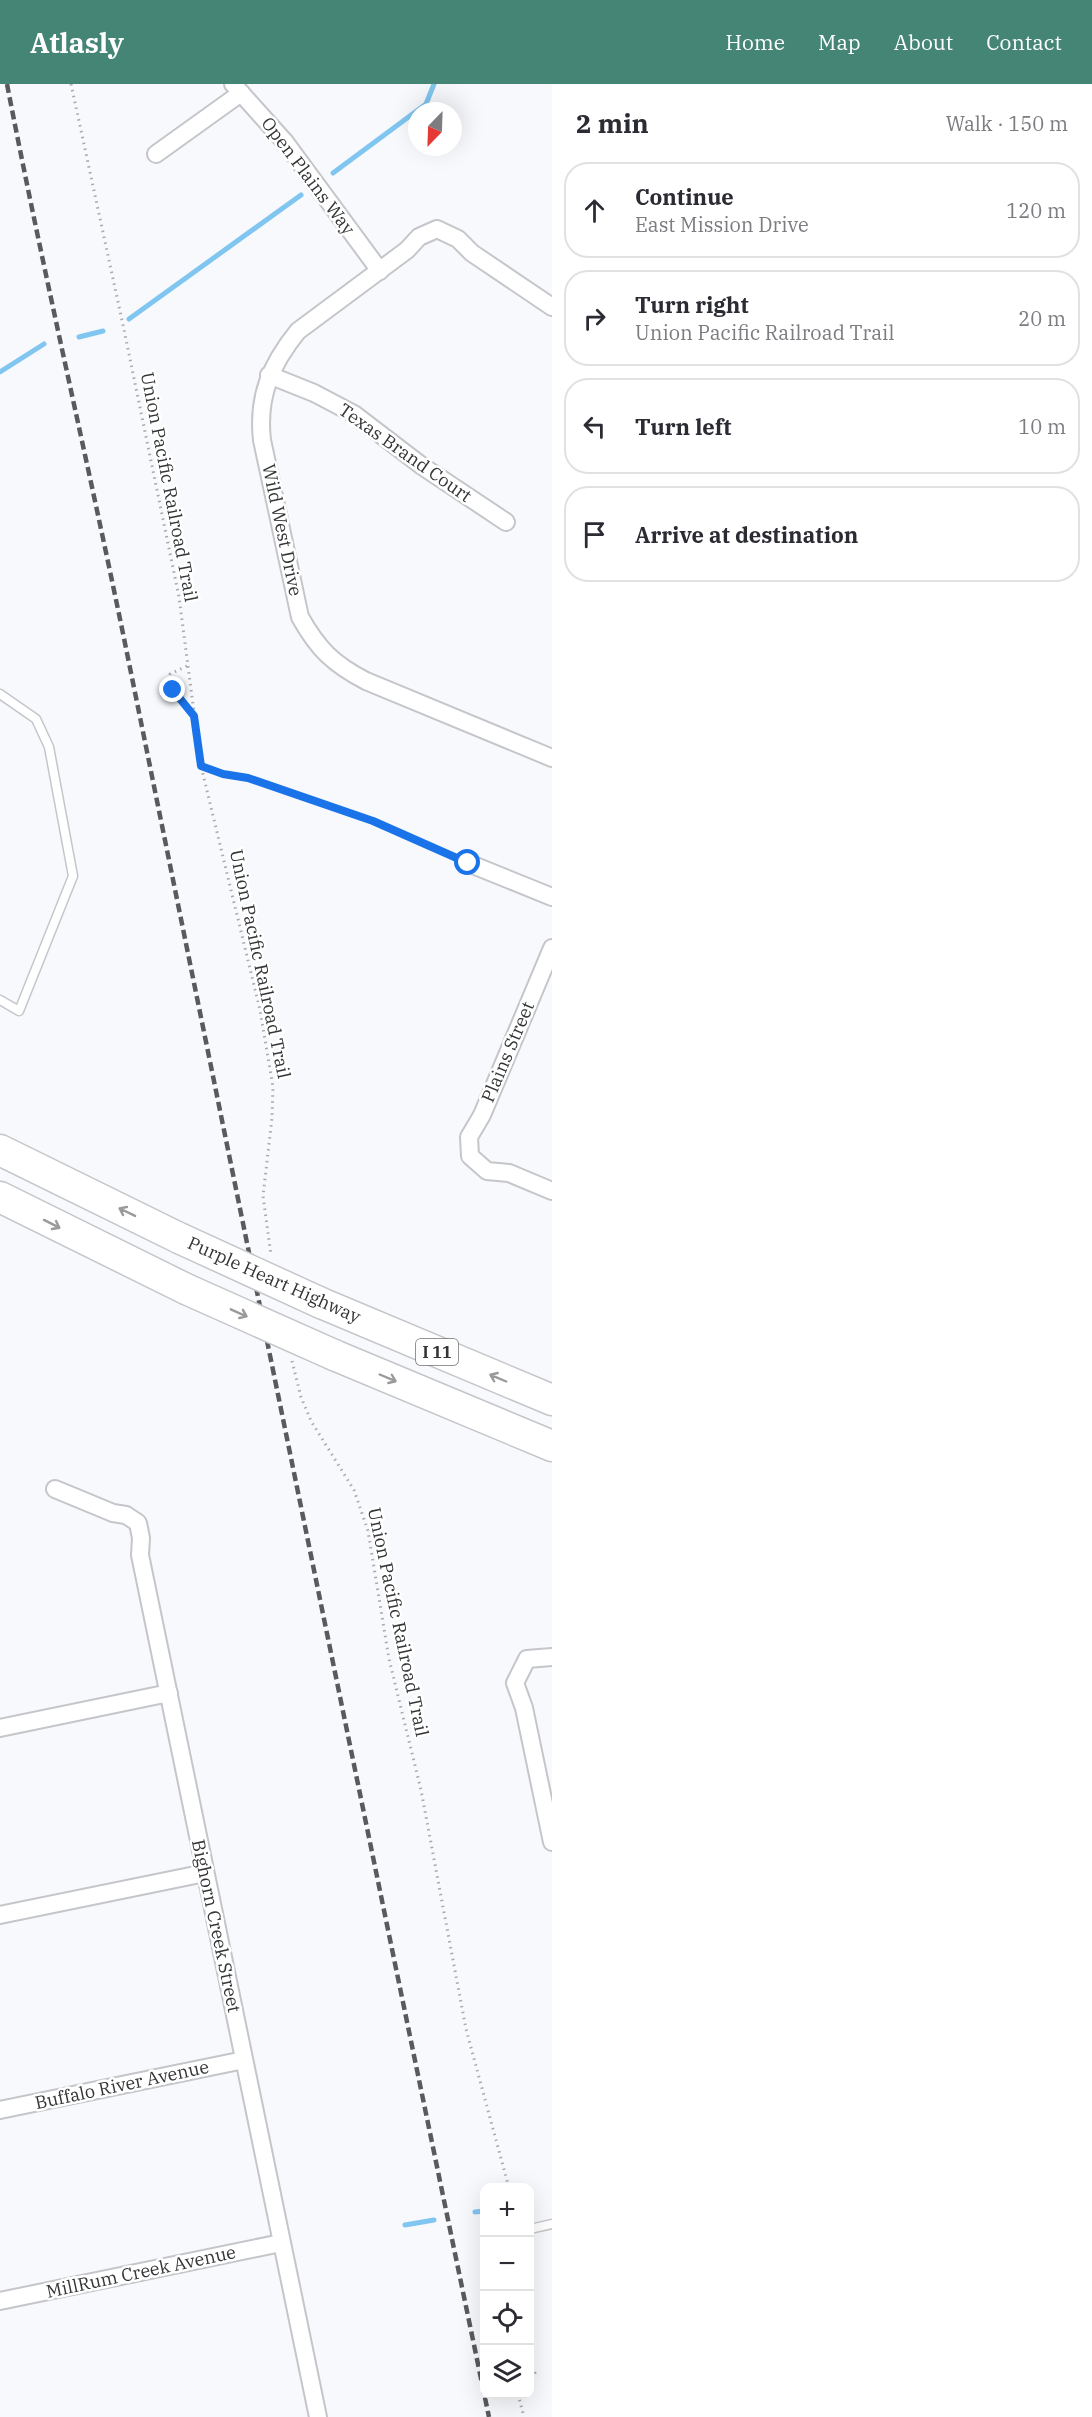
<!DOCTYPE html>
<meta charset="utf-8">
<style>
:root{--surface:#fff;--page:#f7f7f7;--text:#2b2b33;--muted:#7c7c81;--line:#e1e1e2;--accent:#458575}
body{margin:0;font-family:"IBM Plex Serif",serif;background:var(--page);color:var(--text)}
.controls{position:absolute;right:18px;bottom:18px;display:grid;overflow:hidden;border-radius:12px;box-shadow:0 6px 24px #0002}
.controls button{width:54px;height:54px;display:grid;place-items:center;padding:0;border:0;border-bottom:2px solid var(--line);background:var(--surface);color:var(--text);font:30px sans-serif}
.compass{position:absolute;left:408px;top:18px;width:54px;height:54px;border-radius:50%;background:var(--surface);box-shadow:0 6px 24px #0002;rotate:203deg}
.stop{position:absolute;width:18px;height:18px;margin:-14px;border:4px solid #1a73e8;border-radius:50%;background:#fff}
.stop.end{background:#1a73e8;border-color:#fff;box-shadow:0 2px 6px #0008}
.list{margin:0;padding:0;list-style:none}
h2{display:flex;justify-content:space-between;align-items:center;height:78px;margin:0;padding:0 24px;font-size:26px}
h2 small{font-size:20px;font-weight:400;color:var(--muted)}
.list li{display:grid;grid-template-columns:39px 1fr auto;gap:18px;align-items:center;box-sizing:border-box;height:96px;margin:0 12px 12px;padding:0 12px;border:2px solid var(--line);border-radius:24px}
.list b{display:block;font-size:22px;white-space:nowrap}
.list p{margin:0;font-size:20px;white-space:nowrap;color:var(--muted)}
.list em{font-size:20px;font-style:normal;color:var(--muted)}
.icon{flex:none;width:33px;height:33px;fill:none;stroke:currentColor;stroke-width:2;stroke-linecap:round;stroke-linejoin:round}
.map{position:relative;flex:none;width:552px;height:2333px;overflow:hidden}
header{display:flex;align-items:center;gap:36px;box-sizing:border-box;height:84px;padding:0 30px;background:var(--accent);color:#fff}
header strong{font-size:28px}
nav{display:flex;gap:33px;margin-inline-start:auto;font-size:21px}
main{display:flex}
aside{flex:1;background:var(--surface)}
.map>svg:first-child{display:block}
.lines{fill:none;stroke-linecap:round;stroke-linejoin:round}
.stream{stroke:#81c6f0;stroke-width:5}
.lane-casing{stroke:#c5c6ca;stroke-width:11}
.street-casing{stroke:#c5c6ca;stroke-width:20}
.highway-casing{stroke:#c5c6ca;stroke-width:33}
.path{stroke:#a8aaac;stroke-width:3;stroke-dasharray:1.5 4.5;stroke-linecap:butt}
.lane{stroke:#fff;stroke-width:8}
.street{stroke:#fff;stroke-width:16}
.highway{stroke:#fff;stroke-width:30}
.rail{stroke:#595a5c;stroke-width:4.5;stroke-dasharray:9 4.5;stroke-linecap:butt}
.highway-bridge-casing{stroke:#c5c6ca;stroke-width:33;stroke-linecap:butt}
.highway-bridge{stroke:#fff;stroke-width:30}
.oneway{stroke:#9a9a9a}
.route{stroke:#1a73e8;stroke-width:8}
.labels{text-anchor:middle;stroke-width:5;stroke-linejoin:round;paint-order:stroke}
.shield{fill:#fff;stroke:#717272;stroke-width:1.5}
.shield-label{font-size:16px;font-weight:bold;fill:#343536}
.street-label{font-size:18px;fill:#343536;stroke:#fff}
</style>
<header>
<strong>Atlasly</strong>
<nav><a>Home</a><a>Map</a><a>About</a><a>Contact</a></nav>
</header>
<main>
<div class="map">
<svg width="552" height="2333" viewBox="0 0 552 2333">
<rect width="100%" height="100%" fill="#f7f9fd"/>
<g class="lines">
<!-- stream -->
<g class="stream">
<polyline points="333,89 426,20 434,0"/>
<polyline points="129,235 301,111"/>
<polyline points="79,253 103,247"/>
<polyline points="0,288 44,260"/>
<polyline points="475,2128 484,2127"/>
<polyline points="405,2141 434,2136"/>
</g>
<!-- lane casing -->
<g class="lane-casing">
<g id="lane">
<polyline points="0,610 36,635 49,663 73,792 19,927 0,916"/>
<polyline points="530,2145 552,2140"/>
</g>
</g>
<!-- street casing -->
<g class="street-casing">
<g id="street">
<polyline points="233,0 285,58 380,187"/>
<polyline points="156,70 241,9"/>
<path d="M552,223L472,169L458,155L437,145L419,153L407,166L298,247C271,280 257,313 262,356L300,533C318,565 333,580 366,597L552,674"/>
<polyline points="269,291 314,309 354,330 422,382 506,438"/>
<polyline points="468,779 552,813"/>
<polyline points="552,864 482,1031 469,1053 470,1072 487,1087 509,1089 552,1107"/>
<polyline points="55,1405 113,1429 126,1431 138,1439 141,1454 140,1471 318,2333"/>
<polyline points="552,1573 527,1575 515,1599 524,1624 552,1758"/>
<polyline points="0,1644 169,1609"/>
<polyline points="0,1831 205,1789"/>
<polyline points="0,2026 244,1976"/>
<polyline points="0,2217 281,2159"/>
</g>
</g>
<!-- highway casing -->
<g class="highway-casing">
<g id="highway">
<polyline points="0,1066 179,1154"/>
<polyline points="0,1113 186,1205"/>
<polyline points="321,1219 552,1316"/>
<polyline points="334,1271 552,1362"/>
</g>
</g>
<!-- path -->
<g class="path">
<polyline points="71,0 123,241 179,513 201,682 260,926 273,1003 272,1034 263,1112 271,1171"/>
<path d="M187,582L170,590C171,609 182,620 194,632"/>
<path d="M202,682C219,688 235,690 251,695C321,717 389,743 455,773"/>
<polyline points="292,1277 301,1313 311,1337 354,1406 368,1447 389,1575 421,1706 466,1945 509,2104"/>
<polyline points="530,2277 535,2289 530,2296"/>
<polyline points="518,2310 524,2333"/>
</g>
<!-- lane -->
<use href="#lane" class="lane"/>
<!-- street -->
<use href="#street" class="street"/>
<!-- highway -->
<use href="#highway" class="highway"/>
<!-- rail -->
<path class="rail" d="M7,0C44,192 89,382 128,574C247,1161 367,1747 489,2333"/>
<!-- highway-bridge casing -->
<g class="highway-bridge-casing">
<g id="highway-bridge">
<polyline points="179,1154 321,1219"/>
<polyline points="186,1205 334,1271"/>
</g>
</g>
<!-- highway-bridge -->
<use href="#highway-bridge" class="highway-bridge"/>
</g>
<!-- one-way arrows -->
<defs><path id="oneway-shaft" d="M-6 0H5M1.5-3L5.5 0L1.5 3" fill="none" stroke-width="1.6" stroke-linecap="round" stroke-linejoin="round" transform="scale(1.5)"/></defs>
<g class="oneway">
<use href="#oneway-shaft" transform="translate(127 1128) rotate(-154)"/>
<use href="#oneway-shaft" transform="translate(52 1140) rotate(27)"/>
<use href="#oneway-shaft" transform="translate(239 1229) rotate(24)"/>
<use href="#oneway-shaft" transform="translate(388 1294) rotate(23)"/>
<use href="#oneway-shaft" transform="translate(498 1294) rotate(-157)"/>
</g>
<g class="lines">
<!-- route -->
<polyline class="route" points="173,606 194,632 201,682 223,690 248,694 373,737 468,779"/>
</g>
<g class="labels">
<!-- shield labels -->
<rect class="shield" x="416" y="1255" width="42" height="26" rx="4.5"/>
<g class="shield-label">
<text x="437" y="1274">I 11</text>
</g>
<!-- street labels -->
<g class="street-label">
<text transform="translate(308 92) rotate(53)" y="6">Open Plains Way</text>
<text transform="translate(405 369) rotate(35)" y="6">Texas Brand Court</text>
<text transform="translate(169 403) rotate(79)" y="6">Union Pacific Railroad Trail</text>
<text transform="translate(282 446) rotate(78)" y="6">Wild West Drive</text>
<text transform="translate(260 880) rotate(78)" y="6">Union Pacific Railroad Trail</text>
<text transform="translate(508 968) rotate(-67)" y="6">Plains Street</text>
<text transform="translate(274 1196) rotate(24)" y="6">Purple Heart Highway</text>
<text transform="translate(398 1538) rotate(78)" y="6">Union Pacific Railroad Trail</text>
<text transform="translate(216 1842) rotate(78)" y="6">Bighorn Creek Street</text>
<text transform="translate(122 2001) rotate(-12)" y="6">Buffalo River Avenue</text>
<text transform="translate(141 2188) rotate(-12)" y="6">MillRum Creek Avenue</text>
</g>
</g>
</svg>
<div class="controls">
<button>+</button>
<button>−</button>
<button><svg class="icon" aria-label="locate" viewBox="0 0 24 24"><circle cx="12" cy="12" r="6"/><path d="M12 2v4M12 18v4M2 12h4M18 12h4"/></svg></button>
<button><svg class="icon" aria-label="layers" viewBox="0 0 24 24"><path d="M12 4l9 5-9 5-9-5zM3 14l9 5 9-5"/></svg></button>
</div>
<svg class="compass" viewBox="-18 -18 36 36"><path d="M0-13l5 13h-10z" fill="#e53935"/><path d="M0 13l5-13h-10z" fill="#7c7c81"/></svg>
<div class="stop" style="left:468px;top:779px"></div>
<div class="stop end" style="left:173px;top:606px"></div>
</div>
<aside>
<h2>2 min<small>Walk · 150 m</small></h2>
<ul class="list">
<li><svg class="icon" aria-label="ahead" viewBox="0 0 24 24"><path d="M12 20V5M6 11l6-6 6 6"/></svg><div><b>Continue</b><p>East Mission Drive</p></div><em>120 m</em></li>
<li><svg class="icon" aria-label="right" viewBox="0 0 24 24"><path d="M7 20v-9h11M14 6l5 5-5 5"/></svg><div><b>Turn right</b><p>Union Pacific Railroad Trail</p></div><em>20 m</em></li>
<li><svg class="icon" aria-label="left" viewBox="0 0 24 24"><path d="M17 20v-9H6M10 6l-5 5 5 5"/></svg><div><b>Turn left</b></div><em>10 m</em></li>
<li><svg class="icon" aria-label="arrive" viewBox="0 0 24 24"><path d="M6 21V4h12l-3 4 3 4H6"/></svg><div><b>Arrive at destination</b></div></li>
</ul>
</aside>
</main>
